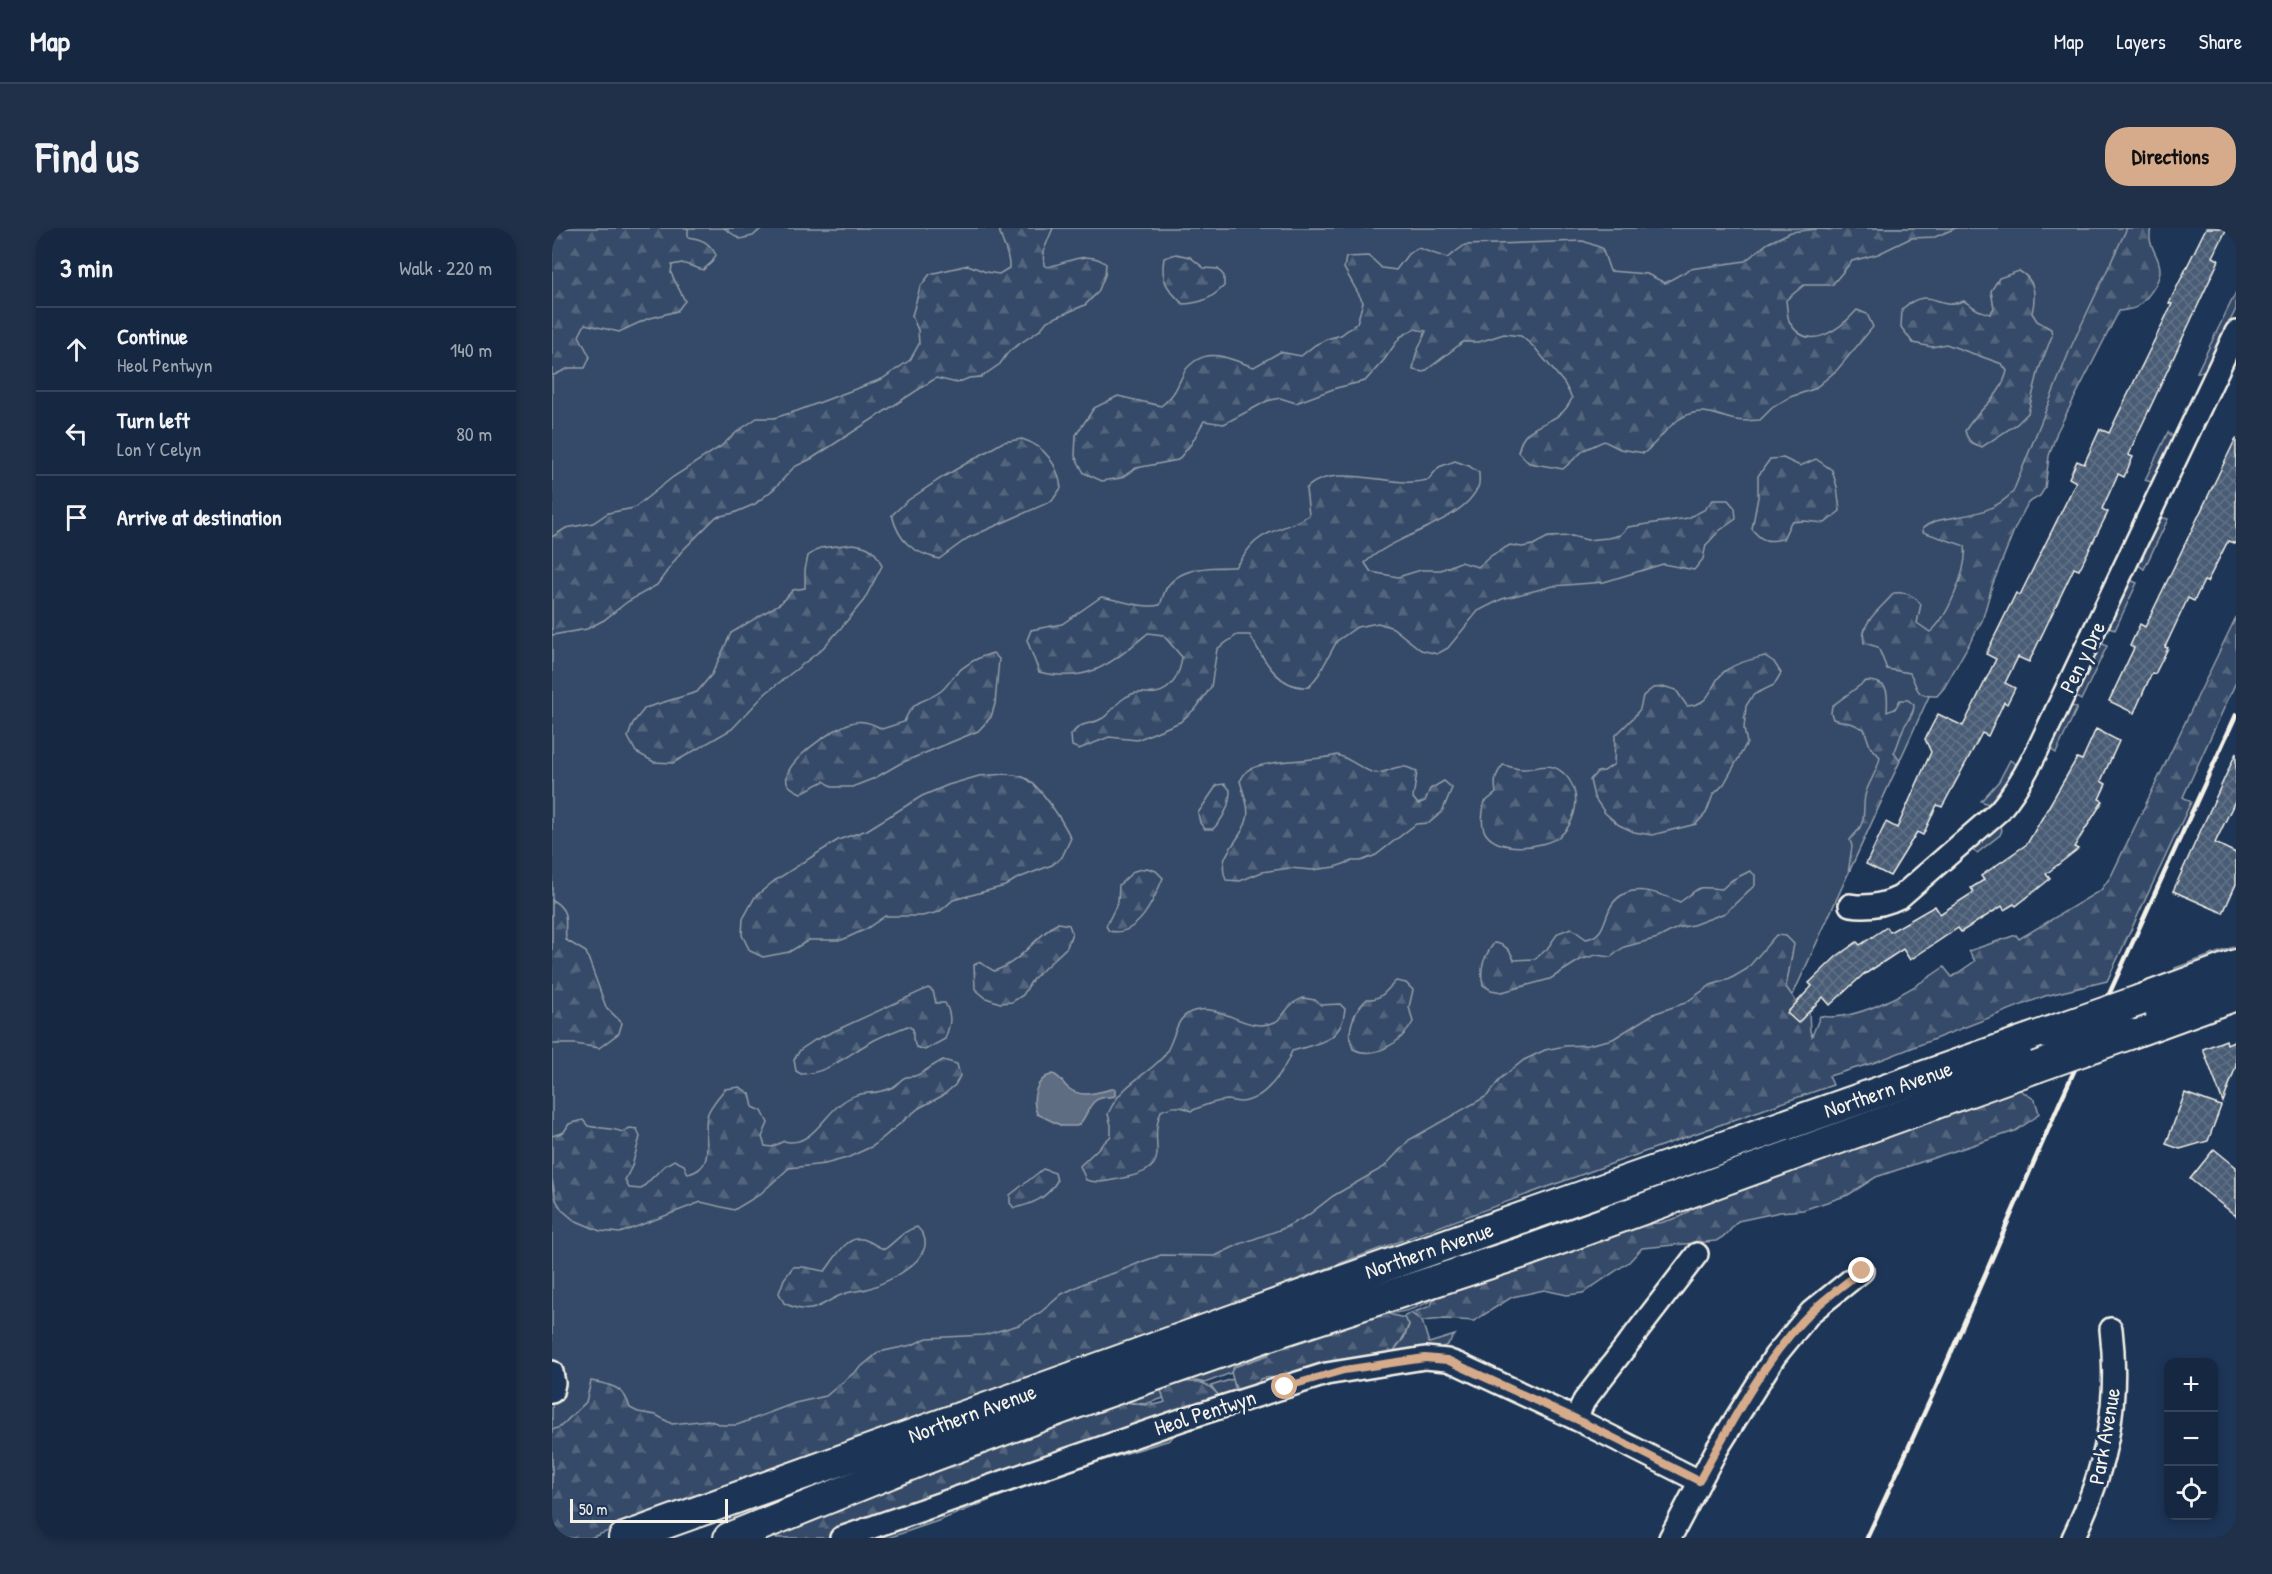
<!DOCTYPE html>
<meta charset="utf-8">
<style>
:root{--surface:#162841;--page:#1f3048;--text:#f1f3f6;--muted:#9ea6b1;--line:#35445a;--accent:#d6ab8b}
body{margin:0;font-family:"Patrick Hand",sans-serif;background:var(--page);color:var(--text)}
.controls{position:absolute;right:18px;bottom:18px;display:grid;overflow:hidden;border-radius:12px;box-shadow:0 3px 9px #0003}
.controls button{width:54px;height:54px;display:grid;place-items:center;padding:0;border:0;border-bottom:2px solid var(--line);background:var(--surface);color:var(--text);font:30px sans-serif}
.scale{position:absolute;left:18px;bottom:15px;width:158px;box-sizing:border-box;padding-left:6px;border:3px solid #f4f1e8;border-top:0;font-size:16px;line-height:21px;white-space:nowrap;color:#f4f1e8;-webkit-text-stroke:4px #1d3557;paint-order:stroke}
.stop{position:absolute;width:18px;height:18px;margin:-14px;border:4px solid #d6ab8b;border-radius:50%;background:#fff}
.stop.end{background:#d6ab8b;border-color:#fff;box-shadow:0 2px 6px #0008}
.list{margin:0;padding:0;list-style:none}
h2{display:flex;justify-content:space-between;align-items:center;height:78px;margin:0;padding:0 24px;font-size:26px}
h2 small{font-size:20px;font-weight:400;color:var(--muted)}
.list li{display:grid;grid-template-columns:39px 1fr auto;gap:18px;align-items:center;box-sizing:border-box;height:84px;padding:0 24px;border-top:2px solid var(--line)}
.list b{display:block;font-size:22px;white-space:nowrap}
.list p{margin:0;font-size:20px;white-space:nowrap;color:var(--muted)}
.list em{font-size:20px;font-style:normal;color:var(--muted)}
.icon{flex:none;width:33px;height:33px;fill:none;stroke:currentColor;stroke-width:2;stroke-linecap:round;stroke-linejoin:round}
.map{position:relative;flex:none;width:1684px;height:1310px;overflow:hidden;border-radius:24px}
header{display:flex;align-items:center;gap:36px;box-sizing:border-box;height:84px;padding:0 30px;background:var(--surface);border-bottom:2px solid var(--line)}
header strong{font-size:28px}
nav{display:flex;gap:33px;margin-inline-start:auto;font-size:21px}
.intro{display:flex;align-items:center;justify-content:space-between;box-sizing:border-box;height:144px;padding:0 36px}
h1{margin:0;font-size:42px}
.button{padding:15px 27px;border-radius:24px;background:var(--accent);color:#111;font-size:21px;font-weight:700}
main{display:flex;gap:36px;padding:0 36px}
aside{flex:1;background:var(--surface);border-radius:24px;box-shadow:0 3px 9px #0003}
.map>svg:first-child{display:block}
.grass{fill:#354a67;stroke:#949ea8;stroke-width:1.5}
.forest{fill:url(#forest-firs);stroke:#949ea8;stroke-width:1.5}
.water{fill:#5e6d82;stroke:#9aa2ab;stroke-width:1.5}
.building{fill:url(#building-cross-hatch);stroke:#f4f1e8;stroke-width:1.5}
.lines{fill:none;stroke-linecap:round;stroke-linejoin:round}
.minor-casing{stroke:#f4f1e8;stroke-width:26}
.highway-casing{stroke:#f4f1e8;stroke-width:34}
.minor{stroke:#1d3557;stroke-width:21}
.highway{stroke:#1d3557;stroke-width:30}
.rail{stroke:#f4f1e8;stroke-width:4.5}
.highway-bridge-casing{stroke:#f4f1e8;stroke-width:34;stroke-linecap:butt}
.highway-bridge{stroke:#1d3557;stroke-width:30}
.route{stroke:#d6ab8b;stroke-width:8}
.labels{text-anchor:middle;stroke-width:6;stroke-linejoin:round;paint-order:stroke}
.street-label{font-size:22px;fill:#f4f1e8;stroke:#1d3557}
</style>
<header>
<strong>Map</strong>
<nav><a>Map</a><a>Layers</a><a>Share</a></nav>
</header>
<div class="intro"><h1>Find us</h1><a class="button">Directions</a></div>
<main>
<aside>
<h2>3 min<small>Walk · 220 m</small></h2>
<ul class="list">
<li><svg class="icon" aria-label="ahead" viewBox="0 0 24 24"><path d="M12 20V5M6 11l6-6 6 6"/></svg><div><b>Continue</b><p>Heol Pentwyn</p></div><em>140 m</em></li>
<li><svg class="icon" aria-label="left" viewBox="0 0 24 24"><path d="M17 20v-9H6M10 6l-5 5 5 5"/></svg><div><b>Turn left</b><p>Lon Y Celyn</p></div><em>80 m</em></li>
<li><svg class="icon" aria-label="arrive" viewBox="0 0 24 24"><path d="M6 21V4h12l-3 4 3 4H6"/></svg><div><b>Arrive at destination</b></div></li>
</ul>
</aside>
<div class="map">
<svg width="1684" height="1310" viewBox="0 0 1684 1310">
<defs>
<pattern id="forest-firs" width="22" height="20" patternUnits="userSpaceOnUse" patternTransform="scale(1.5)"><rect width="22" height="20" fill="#354a67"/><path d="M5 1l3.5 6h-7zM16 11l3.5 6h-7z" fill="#53657d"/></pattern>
<pattern id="building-cross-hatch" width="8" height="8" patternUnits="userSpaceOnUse" patternTransform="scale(1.5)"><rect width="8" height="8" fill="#485b74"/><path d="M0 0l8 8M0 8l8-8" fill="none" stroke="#637388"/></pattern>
</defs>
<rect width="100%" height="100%" fill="#1d3557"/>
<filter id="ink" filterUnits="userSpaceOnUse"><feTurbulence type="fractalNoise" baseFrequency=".0167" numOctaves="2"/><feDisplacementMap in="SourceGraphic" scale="12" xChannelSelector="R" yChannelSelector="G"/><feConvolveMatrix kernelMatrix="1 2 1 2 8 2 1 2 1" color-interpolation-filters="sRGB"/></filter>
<g filter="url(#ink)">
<!-- grass -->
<g class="grass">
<polygon points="58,0 1587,0 1522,150 1240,769 1246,776 1202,873 0,1288 0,31"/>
<polygon points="1684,64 1684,81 1653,144 1645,144"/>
<polygon points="1616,204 1622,210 1601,253 1599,254 1593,252"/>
<polygon points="1608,289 1616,291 1592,341 1585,336"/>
<polygon points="1578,352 1585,355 1563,402 1556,398"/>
<polygon points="1549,415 1555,418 1529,472 1522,468"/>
<polygon points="1517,477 1525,480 1504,525 1496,520"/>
<polygon points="1458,532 1465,537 1450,561 1436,576 1429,573 1447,553"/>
<polygon points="1448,597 1450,602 1448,607 1425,625 1419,621"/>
<polygon points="1684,718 1684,722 1623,743 1623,740"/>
<path d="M893,1064C876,1076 849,1089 828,1084Z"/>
<polygon points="859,1085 870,1093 877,1115 903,1107 895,1117 887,1121 836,1128 852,1110 857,1097 849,1090"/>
<polygon points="719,1123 716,1127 682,1139 679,1145 653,1155 644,1153 627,1155"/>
<polygon points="681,1151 685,1165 664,1173 666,1167 659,1158"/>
<polygon points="609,1162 612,1170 593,1176 574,1174"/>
</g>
<!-- forest -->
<g class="forest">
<path d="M11,0H136V9C150,11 157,14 164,27L160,34L151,42L130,35L120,37L119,45L133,73L125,83L95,91L67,104L33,96L27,108L38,129L33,140H17L0,148V6Z"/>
<polygon points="172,0 210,0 201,8 188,11"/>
<path d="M447,0H501L491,24L492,37L495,39C515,35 537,21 554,36L553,47L546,64L533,77L495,93L488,102L457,123L448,136L429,149L417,150L405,155L384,150L259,231L242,239L223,260L203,276L182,285L164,289L129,324L105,357L75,374L52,392L35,401L0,407V309L14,300L41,295L56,285L82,280L121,249L168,219L186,203L205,190H222L245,183L330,151L358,132L367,116L366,102L360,88L368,59L378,46L416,37L434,44L447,46L457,40C458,25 449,15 447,0Z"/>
<path d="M1291,0H1404L1383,9L1359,10L1326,26L1300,33L1280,57H1252L1234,72C1235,79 1235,90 1238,95C1257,126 1289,100 1305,82L1315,86L1321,99L1285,142L1262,161L1238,169L1221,179L1208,192C1200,192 1191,194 1184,192C1162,187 1148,177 1126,192C1113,201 1105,215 1092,225L1068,221L1052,213L1032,222L1011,241L977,235L966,224C973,189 1007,202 1020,170L1012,155L983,120L969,108L952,106L927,114H911L872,144L861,142L864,126L874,103L862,101L848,109L832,132L813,153L784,160L744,175L728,170L715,173L672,196L652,193L639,216L626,232L584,240L569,250L550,253L532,245L523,228L524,207L542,180L566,168L609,178C625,165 624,159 633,143C635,139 639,136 643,133C662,120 682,133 702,139L728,124L749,128L763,117L775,111L789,107L805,95L811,74L792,40L794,29L817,28L830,40L844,42L856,26L866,20L895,30L913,17L1031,13L1050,20L1058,43L1095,46L1113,55L1138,41L1193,33L1216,15L1239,4L1263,1L1288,2Z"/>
<path d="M1575,0H1599C1594,18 1607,25 1608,41C1609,53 1595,71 1586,78C1581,82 1573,82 1567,83L1505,204L1497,228L1493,260L1488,268L1476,275L1463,300L1440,358L1430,393L1392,460L1385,468C1362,469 1367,461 1358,445L1335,441L1326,419L1312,415C1308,393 1329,381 1342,365C1355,364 1360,366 1369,376L1365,395L1378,404C1396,390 1416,340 1413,318L1371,304V300C1379,293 1388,292 1399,290C1423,286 1443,283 1461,264L1519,119Z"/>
<path d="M624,26L638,29L652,40L666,41L672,48V58C659,71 649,75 631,76C615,61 608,52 612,30Z"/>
<path d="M1467,43C1484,52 1484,68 1480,85L1485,93L1499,101L1500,108L1487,141L1476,185L1465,196L1430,219C1419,216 1416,213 1413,203C1427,179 1448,172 1455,143L1450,136L1394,116L1380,119L1361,115L1349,99L1350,81C1378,56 1385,83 1412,73L1426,82L1438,86L1442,80L1439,63L1447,50Z"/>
<path d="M470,211C493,218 506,237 509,260L500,273L416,310L387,331C360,324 347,314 340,287L355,273L391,249L451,214Z"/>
<path d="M1231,230L1248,238L1264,231L1280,242L1285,259L1288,283L1273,295L1252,293L1239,294L1231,311C1215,314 1210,314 1200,301L1206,269V248L1218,231Z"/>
<path d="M903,233L917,238L927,245C927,249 928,256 926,259C911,295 840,307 813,335L819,344L846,349L869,342H889L908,334L926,339L940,327L958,317L970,319L981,317L996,309L1020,308L1035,312L1056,310L1068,307L1076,299L1136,290L1152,282L1161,272H1176L1183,280L1184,291L1167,303L1154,317L1151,331L1142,342L1111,336L1052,354L1001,358L950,371L926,383L896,420L885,426L869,422L841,400L826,395L805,399L785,413L767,446L757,459C726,462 711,430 698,407H685L665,421L659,459L645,479L628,494L585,512L557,509L527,521L520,518L519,507C531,491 537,499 551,490C562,482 565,472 580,466C588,463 596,466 604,465C621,462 628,445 630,429L611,407L596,405C560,435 537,456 487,444L475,412L479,402L510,396L549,369C569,372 589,381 608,377C610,372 612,364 615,359C629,338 662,339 683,339C689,332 694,323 701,316C716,301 740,299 757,287L754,261C775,237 825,253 853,254C861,255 869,253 876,252L887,239Z"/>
<path d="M301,316C318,318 324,323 330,338L312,372L289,400L269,422L214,465L180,501L121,535L102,534L84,524L76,509L81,495L93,480L145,464L160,446L179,405L229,375L241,362L253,360V342L256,328L268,320Z"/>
<path d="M1684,389V454L1631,569L1639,574L1555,753L1493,768L1321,835L1277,848L1281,857C969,966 660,1083 351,1199C247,1238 141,1271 38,1310H0V1202L8,1199L34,1174L39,1153C59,1157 72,1158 78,1180L86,1184L104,1187L120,1196L156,1192L170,1197H185L243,1175L274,1168L327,1124L360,1117L375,1110L432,1107L467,1097L489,1084L510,1066L535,1054L565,1044L592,1033L609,1027L663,1028L688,1016L730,1001L755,988L781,968L832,939L857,912L935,868L949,850L972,832L993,822L1013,818L1036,817L1061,811L1101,786L1133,775L1159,757L1178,751L1195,741L1224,707L1234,708L1242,716L1234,759L1246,776L1257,784L1258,803L1260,808L1268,788C1306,795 1362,760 1392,739L1400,749L1423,733L1417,723L1464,707L1467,711L1549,662L1559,648Z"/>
<path d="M441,425L447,431L443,476L439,489L426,503L349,535L323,550L300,559H281L272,553L249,565C244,563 237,560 235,554C230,534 282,500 299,495C310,491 320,495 330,501L352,494C362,469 372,476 389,463C394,459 398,453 402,448C413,436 425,429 441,425Z"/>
<path d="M1213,428L1222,434L1229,445L1222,457L1201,467L1194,478L1192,501L1195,515L1172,556L1161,567L1154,585L1144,596L1100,607L1082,604L1067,597L1053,585L1042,569L1038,552L1045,544L1052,543L1062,536L1063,508L1082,489L1088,481L1091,468L1101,460L1114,459L1124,462L1135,478C1164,476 1156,453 1176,441C1186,434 1201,431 1213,428Z"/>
<path d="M1314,453C1338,453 1336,465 1335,484L1343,481L1348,472H1356L1362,477C1362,488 1355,492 1351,501C1348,509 1346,517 1342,525L1348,533L1296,646L1300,618L1298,612C1301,607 1307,603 1309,597C1314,587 1310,575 1314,564C1318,552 1326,542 1328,529L1318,518L1312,501L1301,496L1281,491L1279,485L1280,478Z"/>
<path d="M785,527C798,530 814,545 824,545C841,544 846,532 865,544L861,570L866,576L873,573L878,561L892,553L900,560L890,584L877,595L864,596L824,627L809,633H800L783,639L760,642L738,640L710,644L688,653L674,652C663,626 689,615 695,591C698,579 691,565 688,553C690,550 693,544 696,542C717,531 760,534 785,527Z"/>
<path d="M951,537C958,538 966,542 973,541C981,541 993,536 1001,539C1011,542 1019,552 1022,562C1027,577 1021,597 1008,608C992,620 948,625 934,606C928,598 931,584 932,575L944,565C942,553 943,547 951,537Z"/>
<path d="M454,546C459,547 468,547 473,550C489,558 511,594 519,610L510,629L500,637L464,651L453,658L401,672L387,684L370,688H333L314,701L290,712H257L237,724L211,729L198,723L190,707L191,691L203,669L222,653L286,612L315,602L370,568L396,557L427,548Z"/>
<path d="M673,556L678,562C678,578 672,590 661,601H653L648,595L646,585L665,557Z"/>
<path d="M595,640L604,643L611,650C602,672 586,710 557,703L554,698L566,674L567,657L582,643Z"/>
<path d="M1198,643L1203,647V657L1173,685L1141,697L1125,700L1106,710L1072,719L1059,729L1044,727L1028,732L998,751L950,764L939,762L931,757C927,740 932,729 942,715C953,716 958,722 962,732L983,731L995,721L1006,705L1019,700L1034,711C1054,708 1051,689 1061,675C1078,653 1107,665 1128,674C1150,659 1141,658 1170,661L1180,652Z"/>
<path d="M0,672C19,683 12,694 14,712L34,724L54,779L70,795L67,805L47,820L23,816H0Z"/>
<path d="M506,695L517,697L520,705L515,719L480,752L471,767L460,774L448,775L434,770L423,761L422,737L427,734L442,743C469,735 482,709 506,695Z"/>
<path d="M844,753L854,755L861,762L857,779L861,794C850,814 823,832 801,821C794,802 801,784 815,771C830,772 834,762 844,753Z"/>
<path d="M376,760L381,763L384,775H393C401,789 398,797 393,811L373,822L364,819L361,811V801L356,798C343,803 329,808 317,815C295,827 275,846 249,846L244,843L242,832L248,822L263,812Z"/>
<path d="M751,770L763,772L769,777L788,776L793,781C790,814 767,815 740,823C732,843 713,872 689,874C684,874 679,872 675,872C663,873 650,878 639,883C627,877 620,878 609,883C594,919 626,939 571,950C557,953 548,956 534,952L528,938L559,908V897L556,886C569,856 590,851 610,830C625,814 620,785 647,782C673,778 697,806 723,794C731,790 733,782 739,777C742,774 747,772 751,770Z"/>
<path d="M391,832L405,836L408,848L403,857L390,868L367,880L321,918L295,930L273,936L237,940L207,967L182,982L149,974L68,1005L48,1003L22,992L10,982L4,972L0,951V908L12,904L17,896L31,892L36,898C47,901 59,899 70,904L78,900L85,901L88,909L80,938L73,952L77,960L89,961L112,938L122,932L132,937L136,946C168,939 148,905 156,885C160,876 167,868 173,861L188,859L198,866L201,879L210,883L216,895L210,909L213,918L220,919L232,913C257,920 270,891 287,877C309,859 319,869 339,860C345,858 348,851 354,849C356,848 360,849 363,848C368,847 384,835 391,832Z"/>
<polygon points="1467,861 1483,872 1487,885 1484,889 1463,903 1324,949 1296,967 1251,982 1228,984 1186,993 1174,1007 1164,1013 1090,1020 1077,1034 1031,1065 1015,1067 992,1062 960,1069 922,1093 893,1091 870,1093 859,1085 879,1078 881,1072 893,1064 1092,996 1108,995 1128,989 1146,977 1168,966 1183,965 1233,947 1242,940 1386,892 1431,868"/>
<path d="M491,941L503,945L505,953C495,970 481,976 462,980L458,975V967Z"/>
<path d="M365,999C394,1026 338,1054 315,1061C308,1063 300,1063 292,1066C281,1069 270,1079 259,1081C249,1083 240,1079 232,1075L227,1065L232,1051L241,1039C253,1037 261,1042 273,1043C284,1030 295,1003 316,1013C323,1016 326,1020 333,1021C346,1012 350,1003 365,999Z"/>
<path d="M829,1084L852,1090L857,1096C853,1108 847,1119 837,1127C827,1135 790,1155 778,1157C755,1160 731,1145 708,1151L703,1164L686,1170L679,1144L682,1139L716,1127L723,1117Z"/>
<path d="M612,1152C635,1158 650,1146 666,1167C659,1188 630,1194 618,1212L496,1249L386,1293L336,1310H209L454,1208L469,1213V1205L518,1193L532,1183L563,1170C578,1176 598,1180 613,1174L609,1162Z"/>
</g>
<!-- water -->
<path class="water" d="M501,846C509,849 510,855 516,860C530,871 545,864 560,861H563V868C556,870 550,868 543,873C535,879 534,892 525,898H510L485,886C479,870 483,851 501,846Z"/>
<!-- building -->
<g class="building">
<polygon points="1654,0 1675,0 1661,29 1667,32 1576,227 1581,229 1572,249 1566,246 1550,281 1556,284 1527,342 1522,340 1477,434 1466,429 1453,455 1463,460 1455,476 1452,474 1436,508 1430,505 1390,579 1385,577 1371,607 1365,604 1338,648 1314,636 1334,594 1345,600 1379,524 1373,511 1386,486 1411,498 1444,431 1434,426 1464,365 1468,367 1524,254 1517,250 1525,233 1532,236 1548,201 1557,205 1620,76 1617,75"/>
<polygon points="1684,210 1684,316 1676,313 1655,354 1652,353 1642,373 1636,370 1613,419 1616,420 1603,446 1600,445 1582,485 1557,473 1582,420 1578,418 1588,396 1593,399"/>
<polygon points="1544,501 1567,513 1549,553 1554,556 1547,571 1551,573 1522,619 1526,621 1494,646 1498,651 1464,678 1462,676 1452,682 1450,678 1409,704 1406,700 1358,732 1351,721 1313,746 1313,745 1278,777 1271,769 1246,795 1235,785 1260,758 1257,755 1285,728 1305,714 1308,717 1335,699 1338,704 1383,678 1388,686 1422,664 1419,660 1432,652 1429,648 1475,616 1525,530 1530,532"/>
<polygon points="1684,525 1684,571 1663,615 1684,625 1684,656 1671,685 1621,663"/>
<polygon points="1674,812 1675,816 1684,812 1684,838 1671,874 1651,821"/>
<polygon points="1633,865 1669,878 1656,913 1628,921 1614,916"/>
<polygon points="1662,921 1684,939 1684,988 1638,951"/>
</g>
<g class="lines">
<!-- minor casing -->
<g class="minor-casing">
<g id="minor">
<path d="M1298,677C1316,680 1332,677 1348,669L1447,583C1463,564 1474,545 1485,523L1684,104"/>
<polyline points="0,1144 2,1155 0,1164"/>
<polyline points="1024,1191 1032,1173 1145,1026"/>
<polyline points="289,1310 635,1190 774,1146 873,1130 895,1132 906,1136 1024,1191 1147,1253"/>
<polyline points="1118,1310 1165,1221 1223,1128 1259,1084 1310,1043"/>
<path d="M1521,1310C1554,1242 1568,1176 1559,1101"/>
</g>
</g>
<!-- highway casing -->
<g class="highway-casing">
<g id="highway">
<polyline points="1589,772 1684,737"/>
<polyline points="1577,806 1684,767"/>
<polyline points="72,1310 776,1058 1495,805"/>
<polyline points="177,1310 370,1232 524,1175 726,1104 972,1024 1484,839"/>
</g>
</g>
<!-- minor -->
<use href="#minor" class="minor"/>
<!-- highway -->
<use href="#highway" class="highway"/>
<!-- rail -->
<polyline class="rail" points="1315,1310 1385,1157 1508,874 1684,487"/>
<!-- highway-bridge casing -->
<g class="highway-bridge-casing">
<g id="highway-bridge">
<polyline points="1495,805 1589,772"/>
<polyline points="1484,839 1577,806"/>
</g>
</g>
<!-- highway-bridge -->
<use href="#highway-bridge" class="highway-bridge"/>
</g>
</g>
<g class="lines" filter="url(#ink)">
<!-- route -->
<path class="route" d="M733,1159L792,1142L873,1130L895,1132L1024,1191L1147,1253C1179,1195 1212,1131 1259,1084C1275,1069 1292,1056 1310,1043"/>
</g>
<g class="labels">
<!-- street labels -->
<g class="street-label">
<text transform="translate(1530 429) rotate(-64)" y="8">Pen y Dre</text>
<text transform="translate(1336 861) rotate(-19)" y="8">Northern Avenue</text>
<text transform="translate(877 1022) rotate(-19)" y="8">Northern Avenue</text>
<text transform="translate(653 1184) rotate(-18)" y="8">Heol Pentwyn</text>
<text transform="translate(420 1185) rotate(-20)" y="8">Northern Avenue</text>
<text transform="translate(1552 1208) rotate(-80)" y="8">Park Avenue</text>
</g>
</g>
</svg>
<div class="controls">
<button>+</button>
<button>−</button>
<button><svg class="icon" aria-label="locate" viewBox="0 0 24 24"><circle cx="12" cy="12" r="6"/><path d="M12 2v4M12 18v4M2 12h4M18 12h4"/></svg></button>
</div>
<div class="scale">50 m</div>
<div class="stop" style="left:733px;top:1159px"></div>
<div class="stop end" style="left:1310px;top:1043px"></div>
</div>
</main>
